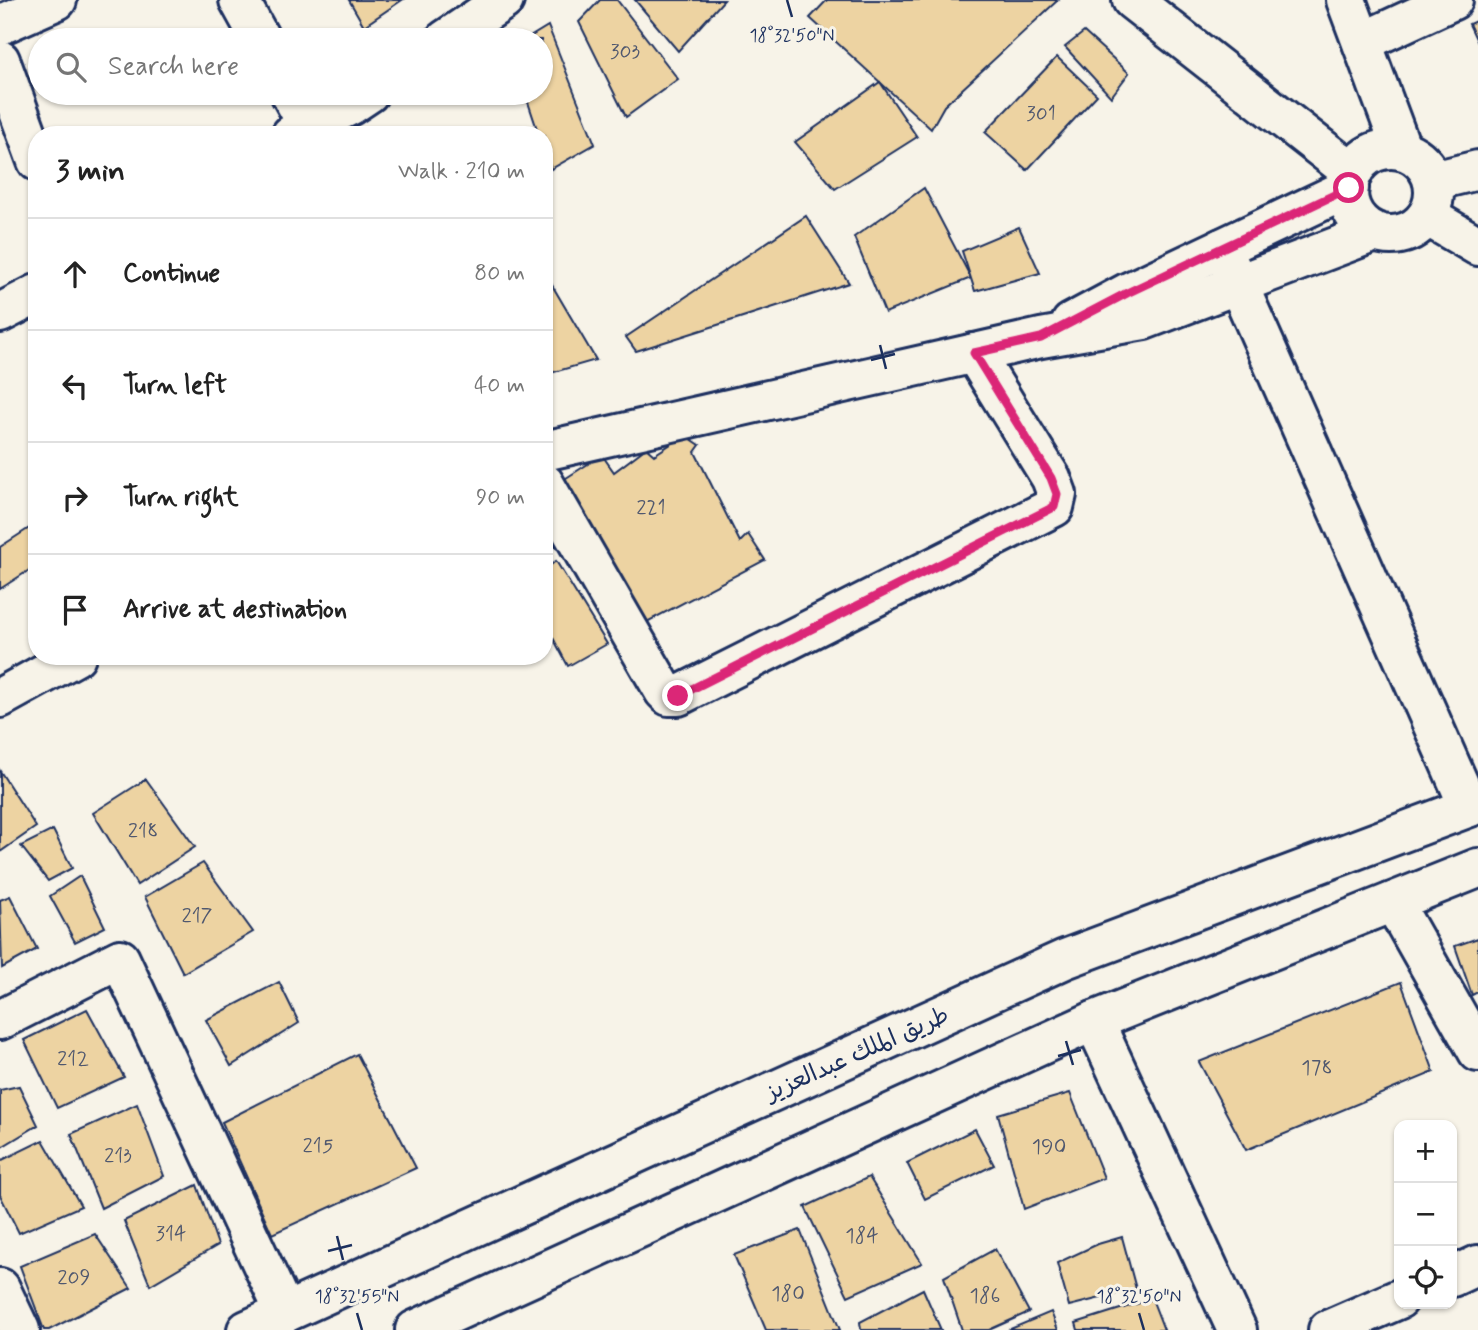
<!DOCTYPE html>
<meta charset="utf-8">
<style>
:root{--surface:#fff;--page:#f6f6f6;--text:#222;--muted:#767676;--line:#e0e0e0}
body{margin:0;font-family:Mynerve,"Playpen Sans Arabic",sans-serif;background:var(--page);color:var(--text)}
.controls{position:absolute;right:21px;bottom:21px;display:grid;overflow:hidden;border-radius:14px;box-shadow:0 2px 5px #0004}
.controls button{width:63px;height:63px;display:grid;place-items:center;padding:0;border:0;border-bottom:2px solid var(--line);background:var(--surface);color:var(--text);font:35px sans-serif}
.stop{position:absolute;width:21px;height:21px;margin:-16px;border:5px solid #db2777;border-radius:50%;background:#fff}
.stop.end{background:#db2777;border-color:#fff;box-shadow:0 2px 7px #0008}
.list{margin:0;padding:0;list-style:none}
h2{display:flex;justify-content:space-between;align-items:center;height:91px;margin:0;padding:0 28px;font-size:30px}
h2 small{font-size:23px;font-weight:400;color:var(--muted)}
.list li{display:grid;grid-template-columns:46px 1fr auto;gap:21px;align-items:center;box-sizing:border-box;height:112px;padding:0 28px;border-top:2px solid var(--line)}
.list b{display:block;font-size:26px;white-space:nowrap}
.list em{font-size:23px;font-style:normal;color:var(--muted)}
.icon{flex:none;width:38px;height:38px;fill:none;stroke:currentColor;stroke-width:2;stroke-linecap:round;stroke-linejoin:round}
.map{position:relative;flex:none;width:1478px;height:1330px;overflow:hidden}
.search{position:absolute;background:var(--surface);box-shadow:0 2px 5px #0004;left:28px;top:28px;width:525px;height:77px;display:flex;align-items:center;gap:18px;box-sizing:border-box;padding:0 24px;border-radius:38px;color:var(--muted);font-size:26px}
.panel{position:absolute;background:var(--surface);box-shadow:0 2px 5px #0004;left:28px;top:126px;width:525px;height:539px;border-radius:28px}
.map>svg:first-child{display:block}
.building{fill:#edd3a2;stroke:#1b2f5e;stroke-width:2}
.lines{fill:none;stroke-linecap:round;stroke-linejoin:round}
.minor-casing{stroke:#1b2f5e;stroke-width:44}
.major-casing{stroke:#1b2f5e;stroke-width:44}
.minor{stroke:#f7f3e8;stroke-width:38}
.major{stroke:#f7f3e8;stroke-width:38}
.route{stroke:#db2777;stroke-width:9}
.ticks{fill:none;stroke:#1b2f5e;stroke-width:2.5}
.labels{text-anchor:middle;stroke-width:6;stroke-linejoin:round;paint-order:stroke}
.number-label{font-size:21px;fill:#50586f}
.street-label{font-size:24px;fill:#1b2f5e;stroke:#f7f3e8}
.ticks-label{font-size:18px;text-anchor:middle;fill:#1b2f5e;stroke:#f7f3e8;stroke-width:6;stroke-linejoin:round;paint-order:stroke}
</style>
<div class="map">
<svg width="1478" height="1330" viewBox="0 0 1478 1330">
<rect width="100%" height="100%" fill="#f7f3e8"/>
<filter id="ink" filterUnits="userSpaceOnUse"><feTurbulence type="fractalNoise" baseFrequency=".0143" numOctaves="2"/><feDisplacementMap in="SourceGraphic" scale="14" xChannelSelector="R" yChannelSelector="G"/><feConvolveMatrix kernelMatrix="1 2 1 2 8 2 1 2 1" color-interpolation-filters="sRGB"/></filter>
<g filter="url(#ink)">
<!-- building -->
<g class="building">
<polygon points="349,0 402,0 364,26"/>
<polygon points="600,0 617,0 678,79 626,117 579,22"/>
<polygon points="635,0 724,0 678,51"/>
<polygon points="827,0 1058,0 944,106 931,129 810,18"/>
<polygon points="1478,20 1478,43 1469,24"/>
<polygon points="548,26 595,144 551,169 544,150 544,135 539,135 525,93 541,93 541,40 525,40"/>
<polygon points="1084,32 1129,73 1111,97 1065,47"/>
<polygon points="1057,57 1097,95 1027,170 985,132"/>
<polygon points="880,82 917,137 835,189 795,142"/>
<polygon points="924,188 971,278 885,313 854,237"/>
<polygon points="806,216 849,283 636,351 626,337"/>
<polygon points="1019,227 1040,273 975,291 962,251"/>
<polygon points="549,280 596,360 544,375 544,283"/>
<polygon points="685,435 700,445 695,452 740,542 748,534 765,560 645,623 563,480 602,455 614,472 646,448 654,455"/>
<polygon points="37,523 37,565 0,589 0,547"/>
<polygon points="544,527 555,546 544,553"/>
<polygon points="556,561 607,644 568,666 544,621 544,570"/>
<polygon points="0,771 36,827 0,852"/>
<polygon points="146,779 195,847 137,885 93,813"/>
<polygon points="53,830 72,868 48,881 21,846"/>
<polygon points="203,863 253,932 183,973 145,897"/>
<polygon points="80,876 105,927 75,942 50,896"/>
<polygon points="10,896 37,949 2,968 0,900"/>
<polygon points="1478,938 1478,992 1472,995 1455,946"/>
<polygon points="279,982 299,1023 231,1066 206,1020"/>
<polygon points="1401,982 1434,1072 1246,1150 1199,1062"/>
<polygon points="87,1009 124,1077 57,1108 24,1040"/>
<polygon points="357,1054 416,1168 272,1234 222,1122"/>
<polygon points="19,1086 38,1125 0,1148 0,1090"/>
<polygon points="1070,1093 1104,1178 1024,1209 998,1114"/>
<polygon points="137,1104 164,1176 101,1208 71,1134"/>
<polygon points="975,1129 994,1165 925,1199 907,1163"/>
<polygon points="43,1140 81,1206 19,1233 0,1195 0,1161"/>
<polygon points="869,1177 922,1263 848,1296 805,1207"/>
<polygon points="197,1185 218,1245 150,1285 124,1221"/>
<polygon points="800,1230 840,1330 766,1330 734,1255"/>
<polygon points="95,1234 131,1288 49,1330 44,1330 20,1266"/>
<polygon points="1122,1237 1136,1289 1069,1306 1057,1263 1098,1244"/>
<polygon points="995,1249 1029,1312 989,1330 962,1330 944,1277"/>
<polygon points="923,1289 941,1330 861,1330 860,1322"/>
<polygon points="1152,1299 1164,1330 1078,1330 1076,1323"/>
<polygon points="1051,1312 1058,1330 1008,1330"/>
</g>
<g class="lines">
<!-- minor casing -->
<g class="minor-casing">
<g id="minor">
<polyline points="239,0 261,40"/>
<polyline points="1132,0 1353,173"/>
<polyline points="1346,0 1402,150"/>
<polyline points="0,25 57,0"/>
<polyline points="445,40 504,0"/>
<polyline points="1362,42 1453,0"/>
<polyline points="0,60 37,161"/>
<polyline points="290,93 308,126"/>
<polyline points="291,135 351,105 369,93"/>
<circle cx="1391" cy="192" r="43"/>
<polyline points="1433,181 1478,170"/>
<polyline points="1427,216 1478,246"/>
<polyline points="1222,248 1469,807"/>
<polyline points="0,313 37,294"/>
<polyline points="1071,323 1127,293 1349,188"/>
<polyline points="544,451 1041,338 1144,320 1375,232"/>
<polyline points="544,483 664,691 669,696 678,696 1054,507 1057,494 1051,478 974,353"/>
<polyline points="0,698 76,656"/>
<polyline points="1393,902 1478,1052"/>
<polyline points="0,1020 120,959 285,1313"/>
<polyline points="1094,1021 1237,1330"/>
<polyline points="1452,1277 1478,1265"/>
<polyline points="0,1288 20,1330"/>
<polyline points="1328,1330 1399,1299"/>
</g>
</g>
<!-- major casing -->
<g class="major-casing">
<g id="major">
<polyline points="247,1330 1065,959 1478,804"/>
<polyline points="415,1330 1094,1021 1478,868"/>
</g>
</g>
<!-- minor -->
<use href="#minor" class="minor"/>
<!-- major -->
<use href="#major" class="major"/>
</g>
</g>
<g class="lines" filter="url(#ink)">
<!-- route -->
<polyline class="route" points="678,696 1054,507 1057,494 1051,478 974,353 1041,338 1127,293 1349,188"/>
</g>
<!-- ticks -->
<path class="ticks" d="M787,0L792,17M880,345L886,369M871,360L895,354M1066,1041L1073,1065M1058,1056L1081,1050M337,1236L343,1260M328,1251L352,1245M357,1313L362,1330M1139,1313L1144,1330"/>
<g class="labels">
<!-- number labels -->
<g class="number-label">
<text x="625" y="58">303</text>
<text x="1041" y="120">301</text>
<text x="651" y="514">221</text>
<text x="143" y="837">218</text>
<text x="197" y="922">217</text>
<text x="73" y="1065">212</text>
<text x="1317" y="1074">178</text>
<text x="318" y="1152">215</text>
<text x="1049" y="1153">190</text>
<text x="118" y="1162">213</text>
<text x="171" y="1240">314</text>
<text x="862" y="1242">184</text>
<text x="74" y="1284">209</text>
<text x="788" y="1300">180</text>
<text x="985" y="1302">186</text>
</g>
<!-- street labels -->
<g class="street-label">
<text transform="translate(857 1053) rotate(-24)" y="8">طريق الملك عبدالعزيز</text>
</g>
</g>
<g class="ticks-label">
<text x="792" y="41">18°32'50"N</text>
<text x="357" y="1302">18°32'55"N</text>
<text x="1139" y="1302">18°32'50"N</text>
</g>
</svg>
<div class="controls">
<button>+</button>
<button>−</button>
<button><svg class="icon" aria-label="locate" viewBox="0 0 24 24"><circle cx="12" cy="12" r="6"/><path d="M12 2v4M12 18v4M2 12h4M18 12h4"/></svg></button>
</div>
<div class="stop" style="left:1349px;top:188px"></div>
<div class="stop end" style="left:678px;top:696px"></div>
<div class="search"><svg class="icon" aria-label="search" viewBox="0 0 24 24"><circle cx="10" cy="10" r="6"/><path d="M15 15l6 6"/></svg>Search here</div>
<section class="panel">
<h2>3 min<small>Walk · 210 m</small></h2>
<ul class="list">
<li><svg class="icon" aria-label="ahead" viewBox="0 0 24 24"><path d="M12 20V5M6 11l6-6 6 6"/></svg><div><b>Continue</b></div><em>80 m</em></li>
<li><svg class="icon" aria-label="left" viewBox="0 0 24 24"><path d="M17 20v-9H6M10 6l-5 5 5 5"/></svg><div><b>Turn left</b></div><em>40 m</em></li>
<li><svg class="icon" aria-label="right" viewBox="0 0 24 24"><path d="M7 20v-9h11M14 6l5 5-5 5"/></svg><div><b>Turn right</b></div><em>90 m</em></li>
<li><svg class="icon" aria-label="arrive" viewBox="0 0 24 24"><path d="M6 21V4h12l-3 4 3 4H6"/></svg><div><b>Arrive at destination</b></div></li>
</ul>
</section>
</div>
